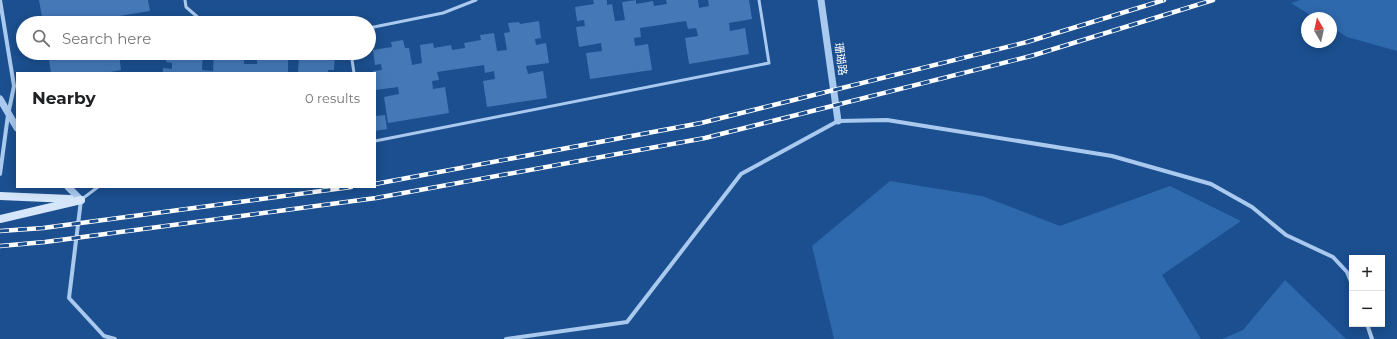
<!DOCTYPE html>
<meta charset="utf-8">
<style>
:root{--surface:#fff;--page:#f6f6f6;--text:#202124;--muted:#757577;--line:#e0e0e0}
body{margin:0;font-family:Montserrat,"Noto Sans SC",sans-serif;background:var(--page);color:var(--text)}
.controls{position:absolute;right:12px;bottom:12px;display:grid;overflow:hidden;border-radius:0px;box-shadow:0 2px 10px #0003}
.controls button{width:36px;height:36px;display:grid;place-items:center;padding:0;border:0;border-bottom:1px solid var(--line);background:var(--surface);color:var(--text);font:20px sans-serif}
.compass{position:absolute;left:1301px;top:12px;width:36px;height:36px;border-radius:50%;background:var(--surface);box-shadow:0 2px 10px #0003;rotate:351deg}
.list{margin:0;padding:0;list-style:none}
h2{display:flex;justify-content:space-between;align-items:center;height:52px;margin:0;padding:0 16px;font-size:17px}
h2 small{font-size:13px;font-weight:400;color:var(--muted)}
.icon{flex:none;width:22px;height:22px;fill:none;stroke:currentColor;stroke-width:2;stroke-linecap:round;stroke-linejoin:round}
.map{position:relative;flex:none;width:1397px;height:339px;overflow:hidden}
.search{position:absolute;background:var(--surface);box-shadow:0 2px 10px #0003;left:16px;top:16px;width:360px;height:44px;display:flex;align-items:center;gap:10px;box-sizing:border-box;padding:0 14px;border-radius:22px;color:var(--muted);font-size:15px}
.panel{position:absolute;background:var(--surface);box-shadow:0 2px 10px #0003;left:16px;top:72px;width:360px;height:116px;border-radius:0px}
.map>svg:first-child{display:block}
.green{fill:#2e69ad}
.building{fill:#4478b7}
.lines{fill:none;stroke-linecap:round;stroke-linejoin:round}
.service{stroke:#a9c9ee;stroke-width:3}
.minor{stroke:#a9c9ee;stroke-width:4}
.tertiary{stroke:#a9c9ee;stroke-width:7}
.secondary{stroke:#d6e6fa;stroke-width:8}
.rail-casing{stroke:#fff;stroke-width:4.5}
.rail{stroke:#1b4f8f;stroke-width:3;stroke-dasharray:9;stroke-linecap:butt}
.labels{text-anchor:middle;stroke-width:4;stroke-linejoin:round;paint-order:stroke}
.street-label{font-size:11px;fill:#fff;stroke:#1b4f8f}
</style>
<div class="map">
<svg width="1397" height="339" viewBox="0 0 1397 339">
<rect width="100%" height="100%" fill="#1b4f8f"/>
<!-- green -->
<g class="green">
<polygon points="1300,0 1397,0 1397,51 1347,37 1331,27 1331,18 1315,18 1291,3"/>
<polygon points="890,181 982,196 1060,226 1170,186 1241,221 1162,275 1201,339 834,339 812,246"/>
<polygon points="1285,280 1346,339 1222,339 1243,330"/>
</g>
<!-- building -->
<g class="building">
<polygon points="39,0 148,0 150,11 113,17 114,23 43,23"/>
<polygon points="593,0 607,0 607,5 612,4 615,21 625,20 622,2 636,0 636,4 653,1 654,6 667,4 666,0 698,0 699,8 709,6 708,0 749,0 752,19 729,23 730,31 745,28 749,54 689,64 685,38 698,36 696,28 688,29 686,21 640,28 641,37 634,38 635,46 648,44 652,70 590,79 586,53 602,51 601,43 579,47 576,27 585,26 584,20 577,21 575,7 594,4"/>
<polygon points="539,21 541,38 535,39 536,45 546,43 549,63 526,66 528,74 543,71 547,98 487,107 483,81 495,79 494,71 485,73 484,65 437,72 439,80 432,81 433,89 445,87 449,113 388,123 384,97 399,94 398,87 376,90 373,71 382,70 381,64 375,65 373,50 392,47 391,42 403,40 405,48 409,48 412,65 422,63 420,45 433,43 434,48 451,45 452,50 465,48 464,43 481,40 480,35 494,33 497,51 507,50 504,33 510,32 508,23 519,22 520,24"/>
<polygon points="48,53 119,53 121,70 105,73 51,73"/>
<polygon points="166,53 203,53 202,70 213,71 214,53 227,53 227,58 244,59 244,64 257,64 257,59 274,60 275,55 288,56 288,73 163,73 163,68 172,69 172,63 166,62"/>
<polygon points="305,53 335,53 334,70 328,70 328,73 298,73 299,57 304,57"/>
<polygon points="385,115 387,129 375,131 375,116"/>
</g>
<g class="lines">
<!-- service -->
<g class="service">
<polyline points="185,0 186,7 201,20 239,23"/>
<polyline points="369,28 443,13 476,0"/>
<polyline points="351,53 354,73"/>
<polyline points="375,141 769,63 759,0"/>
<polyline points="82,199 98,187"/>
</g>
<!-- minor -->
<g class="minor">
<polyline points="0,174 8,115 14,86 0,0"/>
<polyline points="81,200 69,298 104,336 115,339"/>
<polyline points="1367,324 1372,339"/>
<polyline points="506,339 627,322 741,174 838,121 887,120 1112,156 1211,184 1252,207 1286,235 1333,257 1347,272 1352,284"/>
</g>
<!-- tertiary -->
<g class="tertiary">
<polyline points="821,0 838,121"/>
<polyline points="0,99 17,128"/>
<polyline points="68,187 81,200"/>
</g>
<!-- secondary -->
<g class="secondary">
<polyline points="0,196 70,199"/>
<polyline points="0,219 81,200"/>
</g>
<!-- rail casing -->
<g class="rail-casing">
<g id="rail">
<polyline points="375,184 701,123 1027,42 1164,0"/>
<polyline points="0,231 43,228 351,187"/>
<polyline points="0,246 45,242 376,198 705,138 1031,56 1213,0"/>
</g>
</g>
<!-- rail -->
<use href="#rail" class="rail"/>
</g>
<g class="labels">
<!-- street labels -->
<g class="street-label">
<text transform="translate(841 59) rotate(82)" y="4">珊瑚路</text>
</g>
</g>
</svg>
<div class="controls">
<button>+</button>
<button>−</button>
</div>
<svg class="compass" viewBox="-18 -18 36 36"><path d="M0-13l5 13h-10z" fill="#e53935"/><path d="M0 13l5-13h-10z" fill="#757577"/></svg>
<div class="search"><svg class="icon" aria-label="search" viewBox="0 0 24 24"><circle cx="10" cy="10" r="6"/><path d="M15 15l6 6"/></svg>Search here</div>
<section class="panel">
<h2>Nearby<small>0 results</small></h2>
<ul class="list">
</ul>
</section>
</div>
